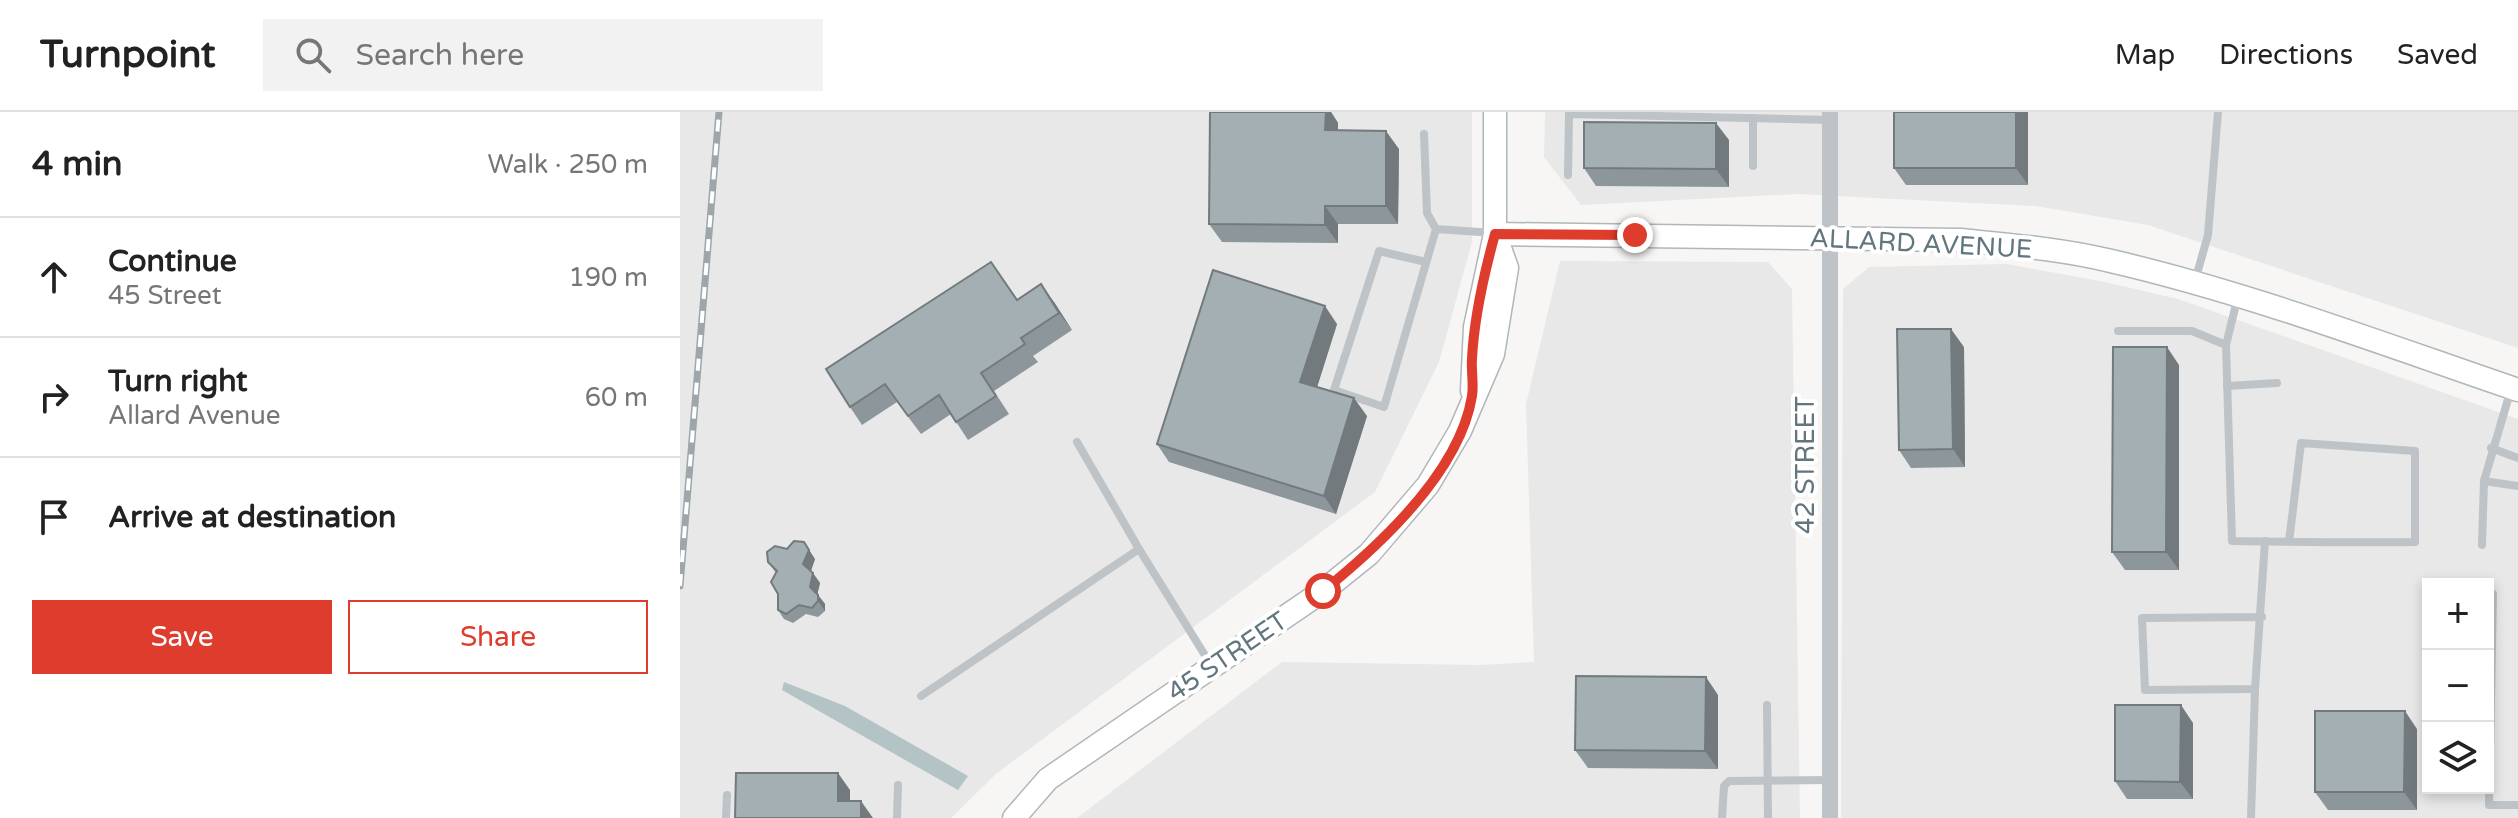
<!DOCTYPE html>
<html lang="en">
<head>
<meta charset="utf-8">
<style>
  :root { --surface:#fff; --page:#f2f2f2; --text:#222; --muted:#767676; --line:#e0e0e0; --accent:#de3c2c }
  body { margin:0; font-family:"Varela Round",sans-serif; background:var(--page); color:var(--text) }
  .controls { position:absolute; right:24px; bottom:24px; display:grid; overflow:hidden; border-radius:0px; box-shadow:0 4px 12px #0003 }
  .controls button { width:72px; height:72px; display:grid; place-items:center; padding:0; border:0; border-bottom:2px solid var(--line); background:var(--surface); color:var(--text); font:40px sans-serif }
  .stop { position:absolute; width:24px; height:24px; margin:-18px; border:6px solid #de3c2c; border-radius:50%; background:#fff }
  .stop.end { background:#de3c2c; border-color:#fff; box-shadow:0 2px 8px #0008 }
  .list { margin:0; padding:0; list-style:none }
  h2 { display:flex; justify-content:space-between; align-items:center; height:104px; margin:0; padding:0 32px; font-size:34px }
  h2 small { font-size:26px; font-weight:400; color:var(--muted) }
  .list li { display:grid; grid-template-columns:52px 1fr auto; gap:24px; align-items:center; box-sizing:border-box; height:120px; padding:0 32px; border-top:2px solid var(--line) }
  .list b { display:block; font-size:30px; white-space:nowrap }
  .list p { margin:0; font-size:26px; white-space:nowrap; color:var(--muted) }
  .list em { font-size:26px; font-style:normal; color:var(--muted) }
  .actions { display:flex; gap:16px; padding:24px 32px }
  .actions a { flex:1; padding:18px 0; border:2px solid var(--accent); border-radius:0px; text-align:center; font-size:28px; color:var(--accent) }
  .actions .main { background:var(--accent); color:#fff }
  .icon { flex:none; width:44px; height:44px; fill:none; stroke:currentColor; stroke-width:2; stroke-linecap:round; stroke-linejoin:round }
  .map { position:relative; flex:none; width:1838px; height:706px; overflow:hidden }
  header { display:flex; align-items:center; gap:48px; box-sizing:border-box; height:112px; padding:0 40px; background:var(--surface); border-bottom:2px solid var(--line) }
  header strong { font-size:38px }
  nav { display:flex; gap:44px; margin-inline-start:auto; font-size:28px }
  .search { width:560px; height:72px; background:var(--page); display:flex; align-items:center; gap:20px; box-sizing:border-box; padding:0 28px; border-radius:0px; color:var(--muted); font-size:30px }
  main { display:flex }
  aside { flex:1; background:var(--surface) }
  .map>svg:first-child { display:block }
</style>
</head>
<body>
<header>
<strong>Turnpoint</strong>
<div class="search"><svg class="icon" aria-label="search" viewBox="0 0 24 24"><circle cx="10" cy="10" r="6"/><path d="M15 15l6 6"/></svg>Search here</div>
<nav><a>Map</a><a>Directions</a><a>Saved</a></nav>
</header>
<main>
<aside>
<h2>4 min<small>Walk · 250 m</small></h2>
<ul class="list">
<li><svg class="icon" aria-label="ahead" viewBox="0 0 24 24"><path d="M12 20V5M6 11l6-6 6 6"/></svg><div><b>Continue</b><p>45 Street</p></div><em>190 m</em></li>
<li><svg class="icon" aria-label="right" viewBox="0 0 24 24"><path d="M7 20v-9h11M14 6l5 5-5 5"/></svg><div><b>Turn right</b><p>Allard Avenue</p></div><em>60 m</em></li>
<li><svg class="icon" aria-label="arrive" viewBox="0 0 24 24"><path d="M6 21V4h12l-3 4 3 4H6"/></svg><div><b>Arrive at destination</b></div></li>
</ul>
<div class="actions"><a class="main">Save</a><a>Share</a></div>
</aside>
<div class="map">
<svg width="1838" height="706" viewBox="0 0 1838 706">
  <rect width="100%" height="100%" fill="#f7f6f4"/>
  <g fill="#e7e8e7" fill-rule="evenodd">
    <path d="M0 0H792V130L759 250 695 380 317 661 271 706H0Z"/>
    <path d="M865 0H1838V236L1468 113 1356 94 1117 82 901 93 864 45Z"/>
    <path d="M880 149 1088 150 1112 177 1120 706H397L602 550 799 553 854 550 846 292Z"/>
    <path d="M1327 152 1425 170 1498 187 1838 307V706H1161L1163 177 1189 155ZM1748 472H1808V676H1748Z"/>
  </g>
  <path fill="#b4c3c5" d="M104 570 165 594 288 664 278 678 102 578Z"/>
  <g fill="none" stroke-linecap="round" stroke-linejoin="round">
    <g stroke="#b0b7ba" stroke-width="25">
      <g id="secondary">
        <path d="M815 122 1280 128C1330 133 1382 137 1431 149 1569 181 1703 232 1838 278"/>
        <path d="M792 279 795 215 815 122V0"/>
        <path d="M334 706 368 667 643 479 689 442 748 373 780 319 813 242 827 156 815 122"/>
      </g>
    </g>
    <g stroke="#bdc3c6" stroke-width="8">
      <path d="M744 22 747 101 756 117"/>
      <path d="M1073 54V6"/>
      <path d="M888 63 889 2 1150 8"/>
      <path d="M746 150 699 139 654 278 704 295 756 117 814 121"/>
      <path d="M1515 169 1528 123 1538 0"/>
      <path d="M1438 219H1512L1546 233 1558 184"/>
      <path d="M1546 233 1552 429C1613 430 1674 431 1735 430V339L1621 331 1609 430"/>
      <path d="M1547 274 1597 271"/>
      <path d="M397 330 459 437"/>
      <path d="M1811 336 1838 346"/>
      <path d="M1804 369 1838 374"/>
      <path d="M1802 433 1804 369 1831 277"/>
      <path d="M1813 482 1809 693H1838"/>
      <path d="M1582 505 1462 506 1465 578 1575 577 1585 429"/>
      <path d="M241 584 459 437 531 553"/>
      <path d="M1087 593 1088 706"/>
      <path d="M46 706 47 683"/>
      <path d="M217 706 218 673"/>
      <path d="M1042 706 1044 674 1049 669 1150 668"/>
      <path d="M1571 706 1575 577"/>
    </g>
    <path stroke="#bdc3c6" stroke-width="16" d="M1150 706V0"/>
    <use href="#secondary" stroke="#fff" stroke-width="22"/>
    <g stroke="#9da6aa" stroke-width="7">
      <path id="rail" d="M0 474 39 0"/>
    </g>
    <use href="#rail" stroke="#fff" stroke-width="4" stroke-dasharray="12" stroke-linecap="butt"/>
  </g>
  <g fill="#8d969a">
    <path d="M530 0H651L658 11V19L719 37 718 112H658V131L542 130 529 112Z"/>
    <path d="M1348 0V73H1226L1214 56Z"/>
    <path d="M1049 28V75L916 74 904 56Z"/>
    <path d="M337 188 374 190 392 218 353 244 358 250 314 279 329 302 288 328 271 302 241 322 217 290 182 313 170 295Z"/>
    <path d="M657 212 637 275 687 304 656 402 489 350 477 332Z"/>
    <path d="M1284 235 1285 355 1231 356 1219 338Z"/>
    <path d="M1499 253V458H1445L1432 440Z"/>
    <path d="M135 447 131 459 140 471 137 482 145 492V499L138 505 126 502 113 511 104 507 98 498V482L96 461 88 450Z"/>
    <path d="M1038 583V657L908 656 895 638Z"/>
    <path d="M1513 611V687H1447L1435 669Z"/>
    <path d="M1737 617V698H1648L1635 680Z"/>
  </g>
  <g fill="#737a7d">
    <path d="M646 0H651L658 11V36L645 18Z"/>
    <path d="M1336 0H1348V73L1336 56Z"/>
    <path d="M1036 11 1049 28V75L1036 57Z"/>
    <path d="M706 19 719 37 718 112 706 94Z"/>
    <path d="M645 94 658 112V131L645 113Z"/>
    <path d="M361 172 374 190 392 218 379 201Z"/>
    <path d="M645 194 657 212 633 288 620 270Z"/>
    <path d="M1271 217 1284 235 1285 355 1273 337Z"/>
    <path d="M1487 235 1499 253V458L1486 440Z"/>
    <path d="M674 286 687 304 656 402 644 384Z"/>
    <path d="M124 430 135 447 130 461 123 452Z"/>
    <path d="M133 461 140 471 137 484 130 475Z"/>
    <path d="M138 483 145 492V499L138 489Z"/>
    <path d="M1026 565 1038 583V657L1025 639Z"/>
    <path d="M1501 593 1513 611V687L1500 670Z"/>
    <path d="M1725 599 1737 617V698L1724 680Z"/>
    <path d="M158 661 170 678V706L158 689Z"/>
    <path d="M181 689 193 706H181Z"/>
  </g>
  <g fill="#a4afb3" stroke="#737a7d" stroke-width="2">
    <path d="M530 0H646L645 18 706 19V94H645V113L529 112Z"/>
    <rect x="1214" y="0" width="122" height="56"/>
    <path d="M904 10 1036 11V57L904 56Z"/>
    <path d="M311 150 337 188 361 172 379 201 341 226 345 232 301 261 316 284 276 310 259 283 228 304 205 272 170 295 146 257Z"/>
    <path d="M533 158 645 194 620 270 674 286 644 384 477 332Z"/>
    <path d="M1217 217H1271L1273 337 1219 338Z"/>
    <path d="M1433 235H1487L1486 440H1432Z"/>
    <path d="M114 429 124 430 129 438 123 452 133 461 130 475 138 483V489L132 496 119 493 106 502 98 498V482L91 470 97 459 88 450 87 440 95 434 107 437Z"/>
    <path d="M896 564 1026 565 1025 639 895 638Z"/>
    <path d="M1435 593H1501L1500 670 1435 669Z"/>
    <path d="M1635 599H1725L1724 680H1635Z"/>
    <path d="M56 661H158V689H181V706H55Z"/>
  </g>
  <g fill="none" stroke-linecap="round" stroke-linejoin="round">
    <path stroke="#de3c2c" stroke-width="10" d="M643 479C699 434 780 359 792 284 794 272 791 259 792 247 794 205 804 162 815 122L955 123"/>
  </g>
  <g text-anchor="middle" stroke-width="8" stroke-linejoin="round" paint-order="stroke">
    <g font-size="26" fill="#62767e" stroke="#fff">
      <text transform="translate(1241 131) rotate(3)" y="9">ALLARD AVENUE</text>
      <text transform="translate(1125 353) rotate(-90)" y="9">42 STREET</text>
      <text transform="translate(547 544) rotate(-34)" y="9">45 STREET</text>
    </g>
  </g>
</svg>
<div class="controls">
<button>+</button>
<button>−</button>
<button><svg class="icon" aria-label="layers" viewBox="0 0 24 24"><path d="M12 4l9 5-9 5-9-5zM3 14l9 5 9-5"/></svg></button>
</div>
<div class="stop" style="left:643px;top:479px"></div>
<div class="stop end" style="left:955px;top:123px"></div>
</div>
</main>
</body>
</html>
